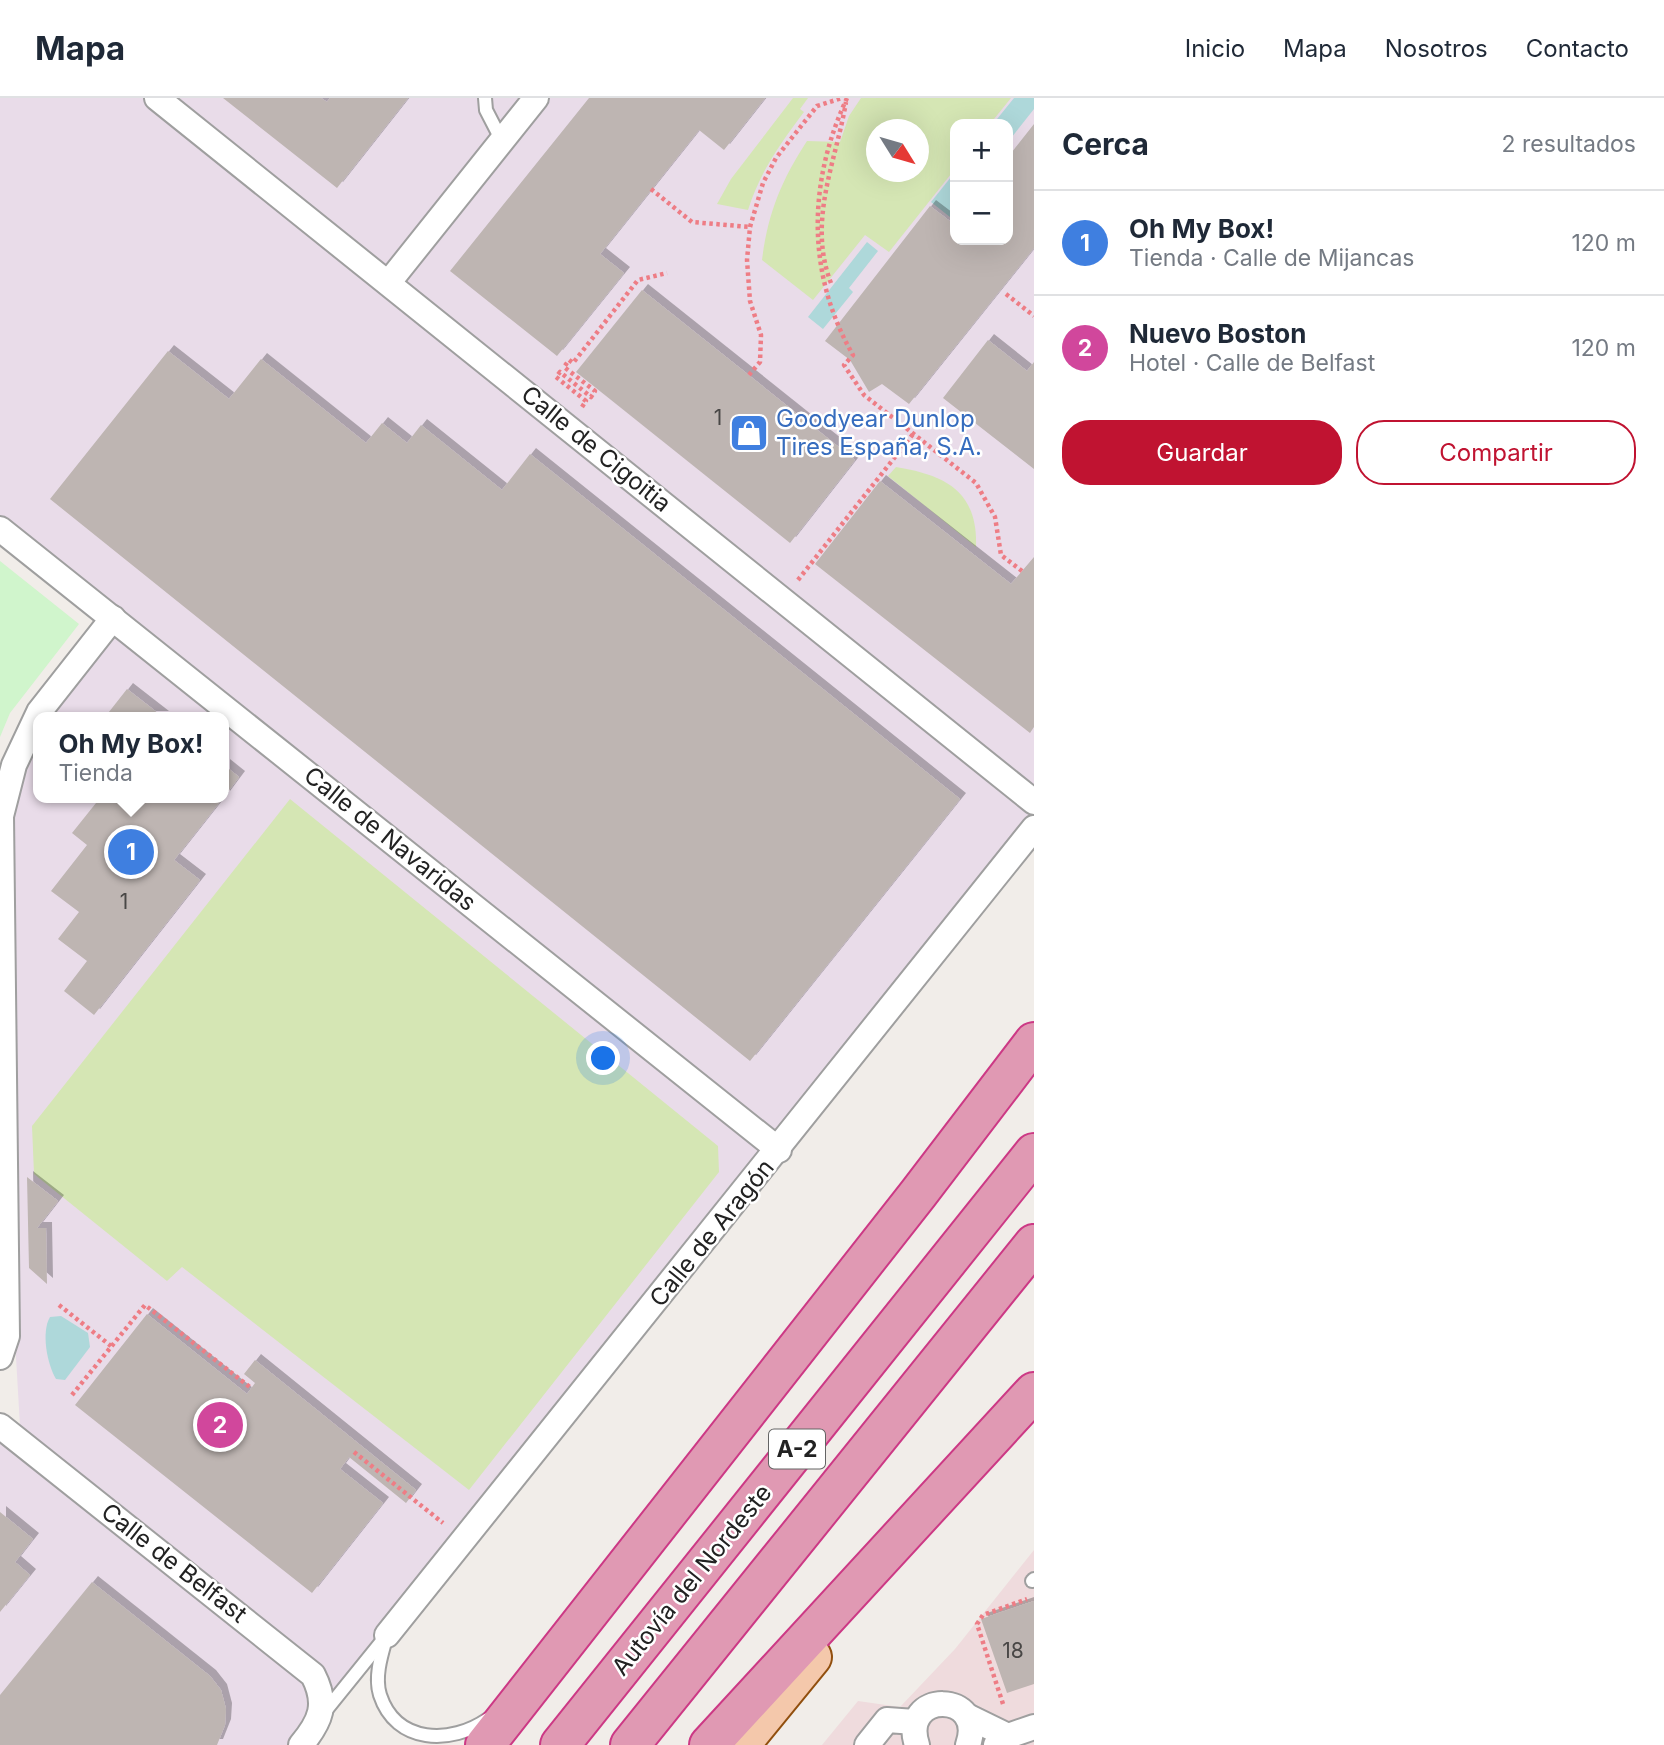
<!DOCTYPE html>
<html lang="es">
<head>
<meta charset="utf-8">
<style>
  :root { --surface:#fff; --page:#f2f2f3; --text:#1f2937; --muted:#747a83; --line:#e0e1e3; --accent:#c01331 }
  body { margin:0; font-family:Inter,sans-serif; background:var(--page); color:var(--text) }
  .controls { position:absolute; right:21px; top:21px; display:grid; overflow:hidden; border-radius:14px; box-shadow:0 7px 28px #0002 }
  .controls button { width:63px; height:63px; display:grid; place-items:center; padding:0; border:0; border-bottom:2px solid var(--line); background:var(--surface); color:var(--text); font:35px sans-serif }
  .compass { position:absolute; left:866px; top:21px; width:63px; height:63px; border-radius:50%; background:var(--surface); box-shadow:0 7px 28px #0002; rotate:127deg }
  .you { position:absolute; left:604px; top:961px; width:24px; height:24px; margin:-18px; border:5px solid #fff; border-radius:50%; background:#1a73e8; box-shadow:0 0 0 10px #1a73e833 }
  .badge { display:grid; place-items:center; width:46px; height:46px; border-radius:50%; background:var(--accent); color:#fff; font-size:23px; font-weight:700 }
  .pin { position:absolute; translate:-50% -50%; border:4px solid #fff; box-shadow:0 2px 7px #0006 }
  .popup { position:absolute; left:33px; top:614px; width:196px; height:91px; box-sizing:border-box; display:grid; place-content:center; border-radius:14px; background:var(--surface); filter:drop-shadow(0 2px 5px #0005); font-size:23px; white-space:nowrap; color:var(--muted) }
  .popup b { font-size:26px; color:var(--text) }
  .popup::after { content:''; position:absolute; left:50%; top:100%; margin-left:-14px; border:14px solid transparent; border-top-color:var(--surface) }
  .list { margin:0; padding:0; list-style:none }
  h2 { display:flex; justify-content:space-between; align-items:center; height:91px; margin:0; padding:0 28px; font-size:30px }
  h2 small { font-size:23px; font-weight:400; color:var(--muted) }
  .list li { display:grid; grid-template-columns:46px 1fr auto; gap:21px; align-items:center; box-sizing:border-box; height:105px; padding:0 28px; border-top:2px solid var(--line) }
  .list b { display:block; font-size:26px; white-space:nowrap }
  .list p { margin:0; font-size:23px; white-space:nowrap; color:var(--muted) }
  .list em { font-size:23px; font-style:normal; color:var(--muted) }
  .actions { display:flex; gap:14px; padding:21px 28px }
  .actions a { flex:1; padding:16px 0; border:2px solid var(--accent); border-radius:28px; text-align:center; font-size:24px; color:var(--accent) }
  .actions .main { background:var(--accent); color:#fff }
  .map { position:relative; flex:none; width:1034px; height:1647px; overflow:hidden }
  header { display:flex; align-items:center; gap:42px; box-sizing:border-box; height:98px; padding:0 35px; background:var(--surface); border-bottom:2px solid var(--line) }
  header strong { font-size:33px }
  nav { display:flex; gap:38px; margin-inline-start:auto; font-size:24px }
  main { display:flex }
  aside { flex:1; background:var(--surface) }
  .map>svg:first-child { display:block }
</style>
</head>
<body>
<header>
<strong>Mapa</strong>
<nav><a>Inicio</a><a>Mapa</a><a>Nosotros</a><a>Contacto</a></nav>
</header>
<main>
<div class="map">
<svg width="1034" height="1647" viewBox="0 0 1034 1647">
  <defs>
    <filter id="shadow"><feDropShadow dx="6" dy="-6" stdDeviation="0" flood-color="#0004"/></filter>
  </defs>
  <rect width="100%" height="100%" fill="#f1ede9"/>
  <path fill="#efdbdd" d="M1034 1452V1647H822L858 1603 900 1609 955 1551Z"/>
  <path fill="#e9dce9" fill-rule="evenodd" d="M0 0H1034V730L301 1647H0V1328L21 1345 4 1053 1 718 14 667 39 614 113 520 0 431ZM955 26H1008V142H955ZM876 32H918V74H876ZM38 619H224V700H38Z"/>
  <g fill="#d5e6b4" fill-rule="evenodd">
    <path d="M793 0H808L800 11 804 14C780 46 760 74 748 112L717 106 731 81Z"/>
    <path d="M861 0H1011L990 26H955V71L889 154 865 137 813 202 762 162C768 115 781 83 807 43L840 44 849 18ZM876 32H918V74H876Z"/>
    <path d="M896 369C945 377 978 393 976 449L888 378Z"/>
    <path d="M290 701 718 1048 719 1074 469 1392 182 1169 167 1183 34 1076 32 1028Z"/>
  </g>
  <path fill="#d0f5cc" d="M0 463 79 526 10 615 0 639Z"/>
  <g fill="#aed8da">
    <path d="M1014 0H1034V11L1008 44V26H993Z"/>
    <path d="M955 74V123L931 104Z"/>
    <path d="M867 144 878 153 849 190 853 194 823 231 808 219Z"/>
    <path d="M61 1218 88 1235 90 1249 65 1282 56 1281C47 1266 41 1234 50 1219Z"/>
  </g>
  <g fill="#beb5b2" filter="url(#shadow)">
    <path d="M223 0H321L327 4 330 0H408L337 90Z"/>
    <path d="M589 0H765L724 52 699 32 600 156 624 175 557 258 450 173Z"/>
    <path d="M1034 26V150L909 306 882 286 869 294 850 262 825 243 930 108 955 127V142H1008V59Z"/>
    <path d="M642 192 855 362 790 445 576 274Z"/>
    <path d="M988 242 1027 273 1034 264V371L943 300Z"/>
    <path d="M168 253 229 301 261 261 366 345 382 325 407 345 421 327 502 392 530 356 960 701 750 963 50 401Z"/>
    <path d="M880 383 1011 486 1034 459V629L1030 635 815 466Z"/>
    <path d="M127 591 163 619H105Z"/>
    <path d="M224 667 239 679 224 699Z"/>
    <path d="M100 700H223L174 762 200 782 94 917 64 893 87 863 58 841 79 814 51 793 87 747 72 735Z"/>
    <path d="M27 1079 58 1103 37 1130H46L47 1186 29 1170Z"/>
    <path d="M147 1216 247 1296 255 1285 244 1276 255 1262 416 1392 406 1405 349 1359 340 1371 383 1405 312 1495 75 1307Z"/>
    <path d="M0 1414 33 1441 15 1464 30 1477 0 1514Z"/>
    <path d="M92 1484 210 1578 221 1592 226 1611 225 1627 217 1647H0V1597Z"/>
    <path d="M1034 1503V1586L1007 1595 981 1521Z"/>
  </g>
  <g fill="none" stroke-linecap="round" stroke-linejoin="round">
    <g stroke="#9f9f9f" stroke-width="16">
      <g id="service">
        <path d="M485 0 486 12 502 43"/>
        <path d="M1032 1483 1034 1481"/>
        <path d="M387 1537C382 1555 374 1578 380 1597 396 1646 451 1647 488 1621"/>
        <path d="M323 1616 382 1543"/>
      </g>
    </g>
    <g stroke="#9f9f9f" stroke-width="28">
      <g id="minor">
        <path d="M157 0 1034 704"/>
        <path d="M389 184 536 0"/>
        <path d="M0 431 779 1052"/>
        <path d="M0 1259 7 1238 1 718 14 667 39 614 113 520"/>
        <path d="M0 1328 313 1577C328 1606 321 1623 301 1647"/>
        <path d="M387 1537 1034 730"/>
        <path d="M967 1618 1008 1638"/>
        <path d="M867 1647 887 1622 915 1624"/>
        <path d="M917 1647C899 1592 987 1593 968 1647"/>
        <path d="M996 1647 1008 1638 1034 1629"/>
      </g>
    </g>
    <g stroke="#914f0e" stroke-width="42">
      <path id="primary" d="M740 1647 812 1559"/>
    </g>
    <g stroke="#cc3985" stroke-width="42">
      <g id="motorway">
        <path d="M485 1647 918 1096 1034 944"/>
        <path d="M560 1647 1034 1055"/>
        <path d="M630 1647 1034 1146"/>
        <path d="M709 1647 1034 1294"/>
      </g>
    </g>
    <g stroke="#ee7d85" stroke-width="4.5" stroke-dasharray="3.5 3.5" stroke-linecap="butt">
      <path d="M847 0C808 84 806 175 853 257L844 267 864 297 976 385 995 419 1001 457 1022 473"/>
      <path d="M651 91 692 124 750 129"/>
      <path d="M831 185C807 123 836 64 846 4"/>
      <path d="M1006 196 1034 218"/>
      <path d="M749 277 760 264 761 237 750 203 747 162 750 129 763 85 776 60 817 8 842 0"/>
      <path d="M582 309 586 303 556 279 560 274 591 299 595 293 564 269 569 262 573 265 638 182 667 175"/>
      <path d="M798 482 913 336"/>
      <path d="M59 1207 111 1248"/>
      <path d="M72 1297 145 1207 251 1290"/>
      <path d="M354 1354 443 1425"/>
      <path d="M1003 1606 977 1526 983 1517 1027 1501"/>
    </g>
    <use href="#service" stroke="#fff" stroke-width="12"/>
    <use href="#minor" stroke="#fff" stroke-width="24"/>
    <use href="#primary" stroke="#f4c8ab" stroke-width="38"/>
    <use href="#motorway" stroke="#e099b3" stroke-width="38"/>
  </g>
  <defs>
    <g id="shop-square" transform="scale(2.0125)"><rect x="-9" y="-9" width="18" height="18" rx="4" fill="#3f7fe0" stroke="#fff"/><path d="M-5-2.5h2.3a2.7 3.5 0 0 1 5.4 0H5L5.5 6h-11ZM-1.5-2.5h3a1.5 2.3 0 0 0-3 0Z" fill="#fff"/></g>
  </defs>
  <g fill-rule="evenodd">
    <use href="#shop-square" x="749" y="335"/>
  </g>
  <g text-anchor="middle" stroke-width="5" stroke-linejoin="round" paint-order="stroke">
    <g font-size="21" fill="#494746">
      <text x="718" y="327">1</text>
      <text x="124" y="811">1</text>
      <text x="1013" y="1560">18</text>
    </g>
    <rect fill="#fff" stroke="#646464" stroke-width="2" x="769" y="1331.5" width="56" height="39" rx="5"/>
    <g font-size="23" font-weight="bold" fill="#222">
      <text x="797" y="1359">A-2</text>
    </g>
    <g font-size="24" fill="#366cbe" stroke="#fff" text-anchor="start">
      <text x="776" y="329">Goodyear Dunlop<tspan x="776" dy="28">Tires España, S.A.</tspan></text>
    </g>
    <g font-size="24" fill="#222" stroke="#fff">
      <text transform="translate(596 351) rotate(39)" y="8">Calle de Cigoitia</text>
      <text transform="translate(390 741) rotate(39)" y="8">Calle de Navaridas</text>
      <text transform="translate(712 1135) rotate(-51)" y="8">Calle de Aragón</text>
      <text transform="translate(174 1465) rotate(38)" y="8">Calle de Belfast</text>
      <text transform="translate(692 1482) rotate(-51)" y="8">Autovía del Nordeste</text>
    </g>
  </g>
</svg>
<div class="controls">
<button>+</button>
<button>−</button>
</div>
<svg class="compass" viewBox="-18 -18 36 36"><path d="M0-13l5 13h-10z" fill="#e53935"/><path d="M0 13l5-13h-10z" fill="#747a83"/></svg>
<div class="you"></div>
<div class="pin badge" style="left:131px;top:754px;background:#3f7fe0">1</div>
<div class="popup"><b>Oh My Box!</b>Tienda</div>
<div class="pin badge" style="left:220px;top:1327px;background:#d1479c">2</div>
</div>
<aside>
<h2>Cerca<small>2 resultados</small></h2>
<ul class="list">
<li><span class="badge" style="background:#3f7fe0">1</span><div><b>Oh My Box!</b><p>Tienda · Calle de Mijancas</p></div><em>120 m</em></li>
<li><span class="badge" style="background:#d1479c">2</span><div><b>Nuevo Boston</b><p>Hotel · Calle de Belfast</p></div><em>120 m</em></li>
</ul>
<div class="actions"><a class="main">Guardar</a><a>Compartir</a></div>
</aside>
</main>
</body>
</html>
